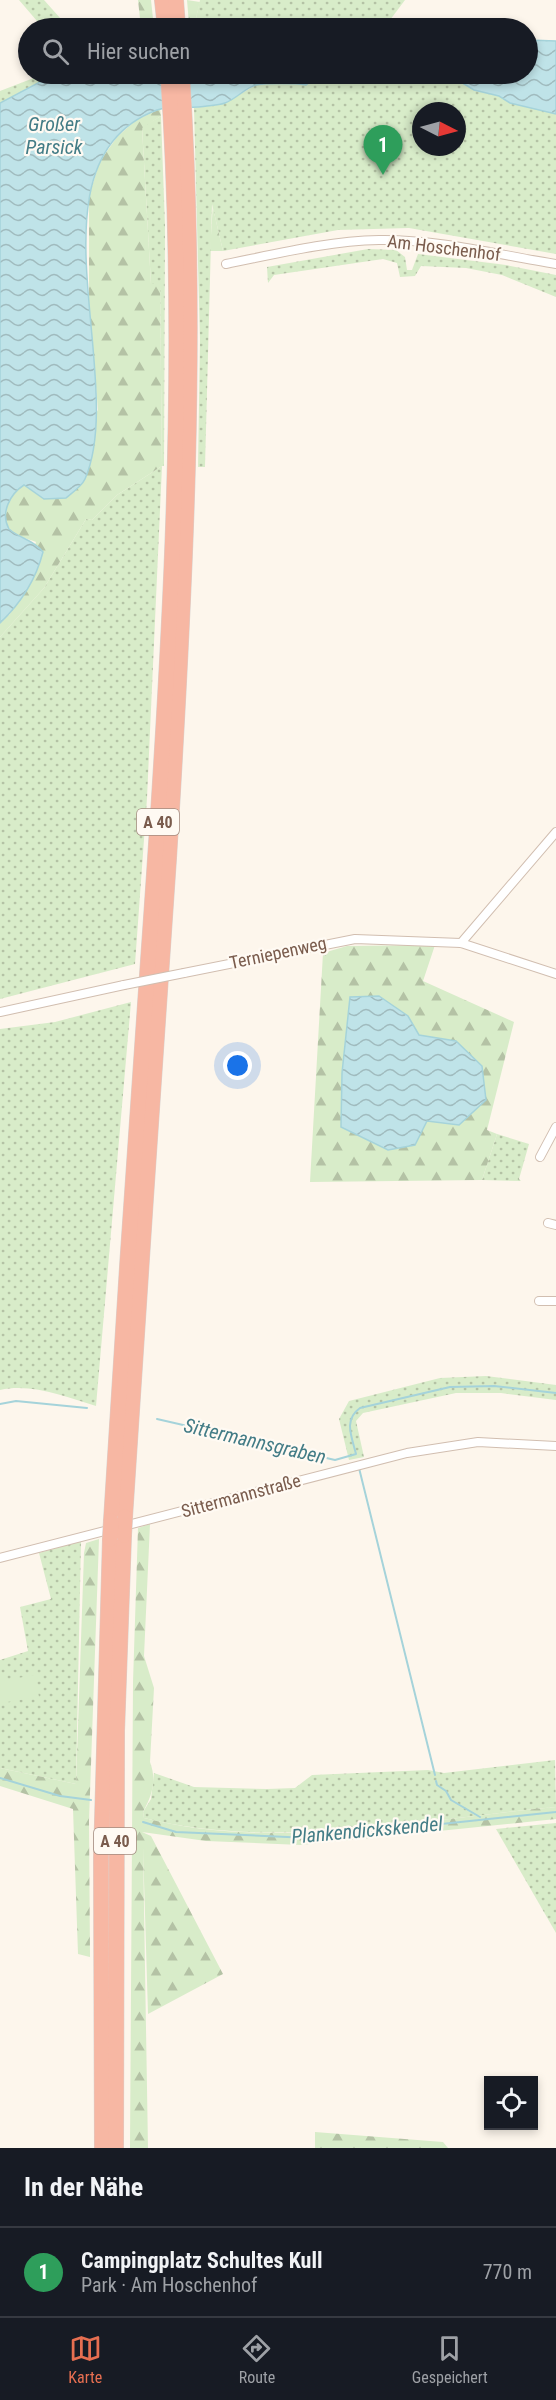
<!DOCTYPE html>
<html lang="de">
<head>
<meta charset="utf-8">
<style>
  :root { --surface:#171b24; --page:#20242c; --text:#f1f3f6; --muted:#9ea1a6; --line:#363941; --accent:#e76f51 }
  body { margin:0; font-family:"Roboto Condensed",sans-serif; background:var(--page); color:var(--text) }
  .controls { position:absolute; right:18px; bottom:18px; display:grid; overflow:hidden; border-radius:0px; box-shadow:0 3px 9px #0003 }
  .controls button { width:54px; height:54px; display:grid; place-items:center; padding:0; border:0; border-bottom:2px solid var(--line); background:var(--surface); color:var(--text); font:30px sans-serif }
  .compass { position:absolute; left:412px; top:102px; width:54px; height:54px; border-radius:50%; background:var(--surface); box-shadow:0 3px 9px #0003; rotate:96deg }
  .you { position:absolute; left:238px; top:1066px; width:21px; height:21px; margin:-15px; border:4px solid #fff; border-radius:50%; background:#1a73e8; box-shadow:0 0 0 9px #1a73e833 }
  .badge { display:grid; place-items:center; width:39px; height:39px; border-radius:50%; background:var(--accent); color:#fff; font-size:20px; font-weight:700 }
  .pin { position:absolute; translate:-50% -50px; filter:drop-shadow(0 2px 3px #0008) }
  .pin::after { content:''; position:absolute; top:32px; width:21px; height:18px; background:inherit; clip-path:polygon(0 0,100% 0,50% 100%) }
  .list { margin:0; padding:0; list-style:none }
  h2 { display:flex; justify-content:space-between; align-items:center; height:78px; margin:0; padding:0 24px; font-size:26px }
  h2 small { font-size:20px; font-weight:400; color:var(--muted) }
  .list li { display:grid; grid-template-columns:39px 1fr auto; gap:18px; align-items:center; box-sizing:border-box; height:90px; padding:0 24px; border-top:2px solid var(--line) }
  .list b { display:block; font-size:22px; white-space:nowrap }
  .list p { margin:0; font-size:20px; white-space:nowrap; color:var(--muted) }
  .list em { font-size:20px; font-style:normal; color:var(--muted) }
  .icon { flex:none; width:33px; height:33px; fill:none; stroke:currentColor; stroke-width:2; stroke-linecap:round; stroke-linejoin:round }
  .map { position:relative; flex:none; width:556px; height:2148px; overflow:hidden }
  .search { position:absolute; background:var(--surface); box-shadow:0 3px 9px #0003; left:18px; right:18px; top:18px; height:66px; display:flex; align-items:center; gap:15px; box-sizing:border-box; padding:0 21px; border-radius:33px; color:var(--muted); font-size:22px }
  .sheet { height:168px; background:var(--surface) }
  nav { display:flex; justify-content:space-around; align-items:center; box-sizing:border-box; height:84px; border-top:2px solid var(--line); background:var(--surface); font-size:16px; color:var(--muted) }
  nav a { display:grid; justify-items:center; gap:3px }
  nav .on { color:var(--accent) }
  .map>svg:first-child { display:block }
</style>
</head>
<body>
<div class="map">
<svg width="556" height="2148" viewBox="0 0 556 2148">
  <defs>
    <pattern id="grass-dots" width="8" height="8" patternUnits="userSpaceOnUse" patternTransform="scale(1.5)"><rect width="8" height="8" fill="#d8ecc9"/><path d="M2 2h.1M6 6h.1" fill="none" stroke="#b4c2a5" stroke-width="1.8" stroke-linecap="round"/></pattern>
    <pattern id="forest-firs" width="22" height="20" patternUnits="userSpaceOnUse" patternTransform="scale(1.5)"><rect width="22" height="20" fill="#d8ecc9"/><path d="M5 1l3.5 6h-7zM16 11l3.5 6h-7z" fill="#b4c2a5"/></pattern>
    <pattern id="water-waves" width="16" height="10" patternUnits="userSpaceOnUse" patternTransform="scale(1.5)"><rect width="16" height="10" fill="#bfe3e8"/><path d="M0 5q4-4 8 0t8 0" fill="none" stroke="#a0bbbe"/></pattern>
  </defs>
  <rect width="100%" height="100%" fill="#fdf6ec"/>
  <g fill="url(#grass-dots)" fill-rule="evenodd">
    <path d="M19 0H44L69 28H43Z"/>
    <path d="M200 0H405L384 28H362L360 22 324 24 318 28 294 25 278 28H189V24L196 18Z"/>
    <path d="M44 74H55L0 103V91Z"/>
    <path d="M321 74H394L402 77 425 79 434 74 451 76 474 90 499 96 510 103 556 114V254L409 228 338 230 223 251 212 204 205 467H198L200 340 194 108 225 103 256 85 291 82 306 84ZM421 111H457V147H421Z"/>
    <path d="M161 116 165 226 164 466H162L147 798 135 964 0 999V637L44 588 86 519 92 520 117 495 162 466 160 284H151L142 127Z"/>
    <path d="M368 249 396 250 405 257 407 270H412L418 254 506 265 556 275V297L502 275 466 268 421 266 415 276 400 277 397 263 383 259 274 275 268 283 267 267Z"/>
    <path d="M131 1002 96 1406C65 1397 33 1383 0 1390V1029L55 1022Z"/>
    <path d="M497 1134 529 1144 519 1179 521 1181 482 1180Z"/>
    <path d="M486 1376 556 1385V1400L501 1393H456L363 1413 356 1421 364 1457 349 1460 339 1419 349 1401 440 1378Z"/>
    <path d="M81 1541 76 1784 0 1768V1660L28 1651 20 1607 51 1599 39 1553Z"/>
    <path d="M555 1760 556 1807C421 1819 278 1851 144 1818L143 1812 151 1799 154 1773 194 1787 267 1789 295 1788 312 1775 428 1770 444 1773Z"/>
    <path d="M556 1823V1933L496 1829Z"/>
  </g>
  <g fill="url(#forest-firs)" fill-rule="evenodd">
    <path d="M138 0H151L154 28H141Z"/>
    <path d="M187 0 200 2 196 18 189 24Z"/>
    <path d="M160 109 161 116 142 128 151 284H160L162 466 117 495 92 520 86 519 44 588 0 637V623L10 614 36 542C28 539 17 536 10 530 0 515 9 494 24 485L44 499 98 410 89 302V196L100 161 117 137 136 120Z"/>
    <path d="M213 203V208L223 251H210Z"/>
    <path d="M435 945 423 981 514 1022 487 1130 497 1134 482 1180 310 1182 323 953 347 946ZM350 997 408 1016 419 1035 415 1145 388 1150 341 1127 342 1073Z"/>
    <path d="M150 1524 144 1656 154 1688 150 1762C157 1780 152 1796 143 1812L144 1818C278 1852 421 1819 556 1807V1819L301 1845 206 1841 142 1832 151 1836 223 1974 148 2014 143 1847 148 2148H130L133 1682 138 1528Z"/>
    <path d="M99 1539 89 1821 90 1957 78 1954 73 1809 0 1786V1768L76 1784 84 1553 86 1543Z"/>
    <path d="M315 2132 443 2142 448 2148H315Z"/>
  </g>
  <path fill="#d8ecc9" d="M35 1675 39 1697 1 1703 0 1681Z"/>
  <g fill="url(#water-waves)" stroke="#a5d3da" stroke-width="1.5">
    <path d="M360 22 362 28H278L294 25 318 28 324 24Z"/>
    <path d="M528 40 556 41V114L510 103 499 96 474 90 451 76 434 74 412 81 394 74H528Z"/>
    <path d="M55 74H321L306 85C295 83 267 83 256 85 245 88 236 99 225 103 220 105 213 105 207 106 192 109 172 105 157 110 22 160 129 378 85 479 82 486 72 493 66 498L44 499 24 485C10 494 0 513 9 529 20 539 33 539 43 552 36 579 20 604 0 623V103Z"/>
    <path d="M379 996 408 1016 419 1035 456 1041 482 1066 486 1100 459 1125 427 1121 415 1145 388 1150 341 1127 342 1073 350 997Z"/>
  </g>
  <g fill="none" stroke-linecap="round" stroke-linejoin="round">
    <g stroke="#a5d3da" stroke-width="2">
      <path d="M0 1404 16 1401 87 1408"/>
      <path d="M157 1419 335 1460 356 1454C352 1437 343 1420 360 1408L450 1387 494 1386 556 1393"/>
      <path d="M359 1468 435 1775"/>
      <path d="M0 1778 60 1796 91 1800"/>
      <path d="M436 1781 437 1785 446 1791 451 1800 480 1817"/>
      <path d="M143 1822 176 1832 309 1838 556 1812"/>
    </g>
    <g stroke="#d1beb0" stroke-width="10">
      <g id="street">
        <path d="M226 264C276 254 328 241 379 240 438 239 499 255 556 264"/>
        <path d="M461 943 556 832"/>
        <path d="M184 973 355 939 461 943 556 974"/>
        <path d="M0 1012 124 985"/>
        <path d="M540 1157 556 1127"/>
        <path d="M548 1223 556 1225"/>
        <path d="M539 1301H556"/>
        <path d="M0 1558 407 1453 478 1442 556 1446"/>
      </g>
    </g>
    <g stroke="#dad1cd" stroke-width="16">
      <g id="highway">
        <path d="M162 0 165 28"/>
        <path d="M176 0 178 28"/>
        <path d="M125 1517C139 1297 154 1078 169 858 185 596 199 335 182 74"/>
        <path d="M111 1521C122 1334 135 1148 148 961 169 666 188 369 168 74"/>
        <path d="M102 2148 101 1858 110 1539"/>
        <path d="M116 2148 117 1731 124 1535"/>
      </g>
    </g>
    <use href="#street" stroke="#fff" stroke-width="8"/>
    <use href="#highway" stroke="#f7b7a3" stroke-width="15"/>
    <g stroke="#d1beb0" stroke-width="10" stroke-linecap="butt">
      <path id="street-bridge" d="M124 985 184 973"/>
    </g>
    <g stroke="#dad1cd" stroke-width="16" stroke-linecap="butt">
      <g id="highway-bridge">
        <path d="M124 1535 125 1517"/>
        <path d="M110 1539 111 1521"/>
      </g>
    </g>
    <use href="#street-bridge" stroke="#fff" stroke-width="8"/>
    <use href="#highway-bridge" stroke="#f7b7a3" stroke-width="15"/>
  </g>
  <g text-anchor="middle" stroke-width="4.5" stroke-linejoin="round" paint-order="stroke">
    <g fill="#fffaf3" stroke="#a28b7f" stroke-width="1.5">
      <rect x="137" y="809" width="42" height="26" rx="4.5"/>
      <rect x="94" y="1828" width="42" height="26" rx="4.5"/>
    </g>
    <g font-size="16" font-weight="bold" fill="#7a5c4d">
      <text x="158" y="828">A 40</text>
      <text x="115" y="1847">A 40</text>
    </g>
    <g font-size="18" fill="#7a5c4d" stroke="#fffaf3">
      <text transform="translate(444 248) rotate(7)" y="6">Am Hoschenhof</text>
      <text transform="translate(278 953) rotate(-12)" y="6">Terniepenweg</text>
      <text transform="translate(241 1496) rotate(-15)" y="6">Sittermannstraße</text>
    </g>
    <g font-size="20" font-style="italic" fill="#437c86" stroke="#fffaf3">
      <text x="54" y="131">Großer<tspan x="54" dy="23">Parsick</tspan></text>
      <text transform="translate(255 1441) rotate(13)" y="7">Sittermannsgraben</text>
      <text transform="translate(367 1830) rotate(-5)" y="7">Plankendickskendel</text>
    </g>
  </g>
</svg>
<div class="controls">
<button><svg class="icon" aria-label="locate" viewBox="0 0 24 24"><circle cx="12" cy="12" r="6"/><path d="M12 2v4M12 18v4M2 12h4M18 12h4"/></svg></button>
</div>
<svg class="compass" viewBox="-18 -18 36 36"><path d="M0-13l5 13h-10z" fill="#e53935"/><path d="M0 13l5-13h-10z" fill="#9ea1a6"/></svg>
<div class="you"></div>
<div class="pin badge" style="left:383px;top:175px;background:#2e9e5b">1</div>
<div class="search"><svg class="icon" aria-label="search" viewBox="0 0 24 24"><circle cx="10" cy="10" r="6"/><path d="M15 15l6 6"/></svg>Hier suchen</div>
</div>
<section class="sheet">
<h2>In der Nähe<small></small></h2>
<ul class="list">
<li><span class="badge" style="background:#2e9e5b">1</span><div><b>Campingplatz Schultes Kull</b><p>Park · Am Hoschenhof</p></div><em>770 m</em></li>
</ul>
</section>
<nav>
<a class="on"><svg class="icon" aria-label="map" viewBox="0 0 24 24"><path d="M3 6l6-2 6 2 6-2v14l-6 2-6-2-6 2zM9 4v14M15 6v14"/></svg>Karte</a>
<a><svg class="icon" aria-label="directions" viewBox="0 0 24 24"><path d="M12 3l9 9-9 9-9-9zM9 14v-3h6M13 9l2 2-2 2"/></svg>Route</a>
<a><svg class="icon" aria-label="saved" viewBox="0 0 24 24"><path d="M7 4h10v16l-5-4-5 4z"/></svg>Gespeichert</a>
</nav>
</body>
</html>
